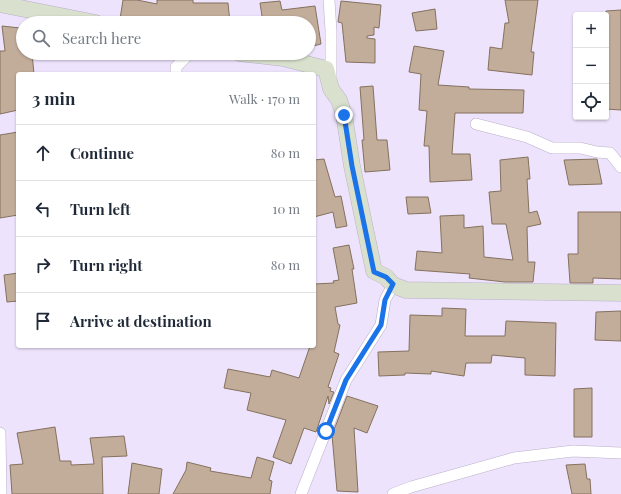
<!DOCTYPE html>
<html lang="en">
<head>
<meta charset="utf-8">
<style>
  :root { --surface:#fff; --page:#f6f6f7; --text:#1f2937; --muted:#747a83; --line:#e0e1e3 }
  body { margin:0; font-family:"Playfair Display",serif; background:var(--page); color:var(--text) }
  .controls { position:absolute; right:12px; top:12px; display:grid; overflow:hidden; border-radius:4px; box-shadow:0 1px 3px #0004 }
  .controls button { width:36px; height:36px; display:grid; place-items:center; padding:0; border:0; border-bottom:1px solid var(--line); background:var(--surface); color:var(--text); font:20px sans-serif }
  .stop { position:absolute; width:12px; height:12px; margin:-9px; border:3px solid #1a73e8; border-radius:50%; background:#fff }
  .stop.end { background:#1a73e8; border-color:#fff; box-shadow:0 1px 4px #0008 }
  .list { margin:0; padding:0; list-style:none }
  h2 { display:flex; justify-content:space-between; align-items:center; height:52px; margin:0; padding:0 16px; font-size:17px }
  h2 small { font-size:13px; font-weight:400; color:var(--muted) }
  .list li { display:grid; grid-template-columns:26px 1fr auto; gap:12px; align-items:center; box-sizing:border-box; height:56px; padding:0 16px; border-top:1px solid var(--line) }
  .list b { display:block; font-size:15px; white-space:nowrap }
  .list em { font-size:13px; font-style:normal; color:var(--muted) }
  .icon { flex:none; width:22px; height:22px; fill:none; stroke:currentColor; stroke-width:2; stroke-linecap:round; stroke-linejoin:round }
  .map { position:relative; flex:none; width:621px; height:494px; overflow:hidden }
  .search { position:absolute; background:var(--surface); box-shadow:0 1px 3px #0004; left:16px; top:16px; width:300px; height:44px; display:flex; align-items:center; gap:10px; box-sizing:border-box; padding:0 14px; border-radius:22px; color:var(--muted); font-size:15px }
  .panel { position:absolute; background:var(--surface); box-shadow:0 1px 3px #0004; left:16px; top:72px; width:300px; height:276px; border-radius:4px }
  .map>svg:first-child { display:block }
</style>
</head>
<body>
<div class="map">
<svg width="621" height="494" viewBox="0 0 621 494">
  <rect width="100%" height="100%" fill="#eee3fd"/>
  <g fill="#c2ad9a" stroke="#84715e">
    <path d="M123 0H137L157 4V0H193V3H228L230 23H142L120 19Z"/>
    <path d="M505 0H538L531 52H534L532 75 488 70 490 47 502 49 505 23H509Z"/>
    <path d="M280 1 282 10 315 6 321 44 309 47V23H263L260 3Z"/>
    <path d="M341 1 381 5 379 28 374 27V35L367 36V38L375 39V63L346 62 342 23 338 22Z"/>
    <path d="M435 9 437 29 416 31 412 13Z"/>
    <path d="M621 10V110L606 109V11Z"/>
    <path d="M2 26 20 28 23 53H32L34 74H18V110L0 114V51H5Z"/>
    <path d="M414 46 444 51 438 85 469 87V89L524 90 523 113H455L452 154H470L472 180 430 182 429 146H424L427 111 419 110 421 74 409 72Z"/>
    <path d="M373 86 377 140H387L390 170 365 172 362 140H364L360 87Z"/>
    <path d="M18 132V215L0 218V135Z"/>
    <path d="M528 157 530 179H527L529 213 537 211 541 224 527 227 528 262H535L533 282H505L469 278 470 274 415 270 417 251 442 253 440 216 464 215V228L483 226 484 257 513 260 506 224H492L489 192 501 191 500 160Z"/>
    <path d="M324 159 335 197 341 196 347 226 336 228 333 212 314 217V160Z"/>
    <path d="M597 159 602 184 569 185 564 160Z"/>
    <path d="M406 197H428L431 213 408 214Z"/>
    <path d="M578 212H621V279L593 278V283H570L568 254H578Z"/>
    <path d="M349 245 354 269H352L357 303 335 307 338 324 340 325 334 352 339 354 328 387 331 388 330 391 334 392 329 404 328 396 316 432 304 428 291 464 273 457 286 420 247 410 251 393 224 388 228 369 270 377 272 370 299 378 310 346H314V284L334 283 333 281 339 280 333 248Z"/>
    <path d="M18 273V301L7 302 4 275Z"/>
    <path d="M442 308 466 309 465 336H505L506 321 556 323 555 376 525 375V358L492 355 491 363H466L464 376 431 371V374L405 373V375L379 376 378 352 409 351 410 315 442 316Z"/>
    <path d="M621 311V341L595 340 596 312Z"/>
    <path d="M592 388V437H574V389Z"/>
    <path d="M347 396 378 406 367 433 354 428 358 492 337 491 332 435Z"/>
    <path d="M55 427 60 461H71V465L94 464 90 438 124 436 127 456 102 457 103 494H12L10 465 23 464 17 433Z"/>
    <path d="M257 457 274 462 269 480 272 481 270 494H173L186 470 187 462 211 468 210 471 251 478Z"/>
    <path d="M132 463 162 469 159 494H128Z"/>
    <path d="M585 464 587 479H590L591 494H572L566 465Z"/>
  </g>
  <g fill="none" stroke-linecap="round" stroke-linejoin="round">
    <g stroke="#bab0c8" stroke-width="12">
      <g id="street">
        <path d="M329 0 331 31V77"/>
        <path d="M176 74V67L190 53"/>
        <path d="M476 124 527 137 552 148H580L597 152 610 153 621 167"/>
        <path d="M0 433 1 494"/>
        <path d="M301 494 346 380 381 325 385 300 393 285"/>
        <path d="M393 494 411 487 514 458 573 451 621 453"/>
      </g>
    </g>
    <g stroke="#bab0c8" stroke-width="17">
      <g id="secondary">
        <path d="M0 4 96 23"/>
        <path d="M239 53 283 58 326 69 331 89 339 100 344 115 352 166 374 271 386 277 393 285 406 290 621 293"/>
      </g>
    </g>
    <use href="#street" stroke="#fff" stroke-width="11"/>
    <use href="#secondary" stroke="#d9e1ce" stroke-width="16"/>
  </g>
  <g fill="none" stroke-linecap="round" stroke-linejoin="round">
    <path stroke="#1a73e8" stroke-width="5" d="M326 431 346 380 381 325 385 300 393 284 386 277 374 272 352 166 344 115"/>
  </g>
</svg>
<div class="controls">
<button>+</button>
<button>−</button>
<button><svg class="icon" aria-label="locate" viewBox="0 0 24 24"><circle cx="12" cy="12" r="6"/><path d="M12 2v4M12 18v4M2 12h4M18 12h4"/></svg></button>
</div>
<div class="stop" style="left:326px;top:431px"></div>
<div class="stop end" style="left:344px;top:115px"></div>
<div class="search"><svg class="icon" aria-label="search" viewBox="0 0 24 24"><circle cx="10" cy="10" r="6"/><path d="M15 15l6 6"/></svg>Search here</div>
<section class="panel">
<h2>3 min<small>Walk · 170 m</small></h2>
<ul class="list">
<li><svg class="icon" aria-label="ahead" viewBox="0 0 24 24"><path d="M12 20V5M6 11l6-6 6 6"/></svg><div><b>Continue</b></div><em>80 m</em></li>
<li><svg class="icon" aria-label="left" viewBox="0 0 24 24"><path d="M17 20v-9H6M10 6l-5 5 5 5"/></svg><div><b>Turn left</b></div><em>10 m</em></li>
<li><svg class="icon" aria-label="right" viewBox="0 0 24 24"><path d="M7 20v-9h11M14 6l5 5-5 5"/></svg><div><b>Turn right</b></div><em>80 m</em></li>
<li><svg class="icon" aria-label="arrive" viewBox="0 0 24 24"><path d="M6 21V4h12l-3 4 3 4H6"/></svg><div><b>Arrive at destination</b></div></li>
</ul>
</section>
</div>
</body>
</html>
